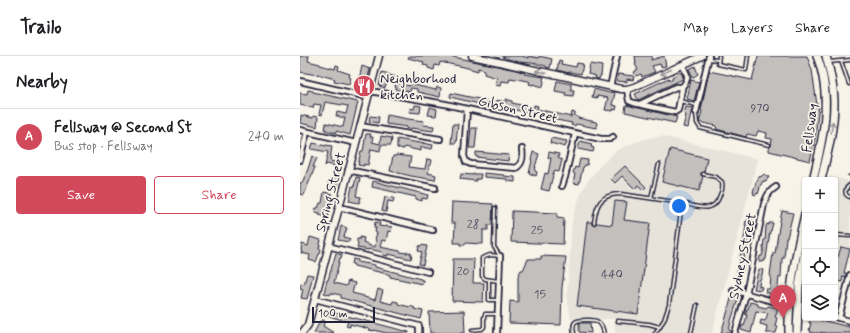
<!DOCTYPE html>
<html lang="en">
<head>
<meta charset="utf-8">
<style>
  :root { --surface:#fff; --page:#f6f6f6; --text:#202124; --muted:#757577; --line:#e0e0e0; --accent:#d1495b }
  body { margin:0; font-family:Mynerve,sans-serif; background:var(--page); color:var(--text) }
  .controls { position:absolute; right:12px; bottom:12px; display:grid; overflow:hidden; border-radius:4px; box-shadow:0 1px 3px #0004 }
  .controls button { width:36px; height:36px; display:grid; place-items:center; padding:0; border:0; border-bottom:1px solid var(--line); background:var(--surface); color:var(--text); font:20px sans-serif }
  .scale { position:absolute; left:12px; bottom:10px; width:63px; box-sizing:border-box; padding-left:4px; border:2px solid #22223b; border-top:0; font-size:11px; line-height:14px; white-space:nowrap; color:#22223b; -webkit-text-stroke:3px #f7f3e8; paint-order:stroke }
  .you { position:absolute; left:379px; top:150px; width:14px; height:14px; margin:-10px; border:3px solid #fff; border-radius:50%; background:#1a73e8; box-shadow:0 0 0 6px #1a73e833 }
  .badge { display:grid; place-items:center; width:26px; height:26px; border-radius:50%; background:var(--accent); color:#fff; font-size:13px; font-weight:700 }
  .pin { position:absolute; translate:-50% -33px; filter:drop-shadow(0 1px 2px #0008) }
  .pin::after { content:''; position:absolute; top:21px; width:14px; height:12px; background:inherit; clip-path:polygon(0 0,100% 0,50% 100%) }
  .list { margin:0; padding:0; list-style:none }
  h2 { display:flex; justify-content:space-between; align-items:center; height:52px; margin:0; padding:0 16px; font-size:17px }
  h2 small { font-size:13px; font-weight:400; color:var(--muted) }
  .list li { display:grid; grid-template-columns:26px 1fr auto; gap:12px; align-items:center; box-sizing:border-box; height:56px; padding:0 16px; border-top:1px solid var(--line) }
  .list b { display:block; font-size:15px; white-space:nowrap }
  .list p { margin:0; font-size:13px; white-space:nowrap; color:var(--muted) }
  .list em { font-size:13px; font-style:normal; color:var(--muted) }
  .actions { display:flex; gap:8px; padding:12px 16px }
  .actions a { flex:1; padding:9px 0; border:1px solid var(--accent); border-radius:4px; text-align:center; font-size:14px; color:var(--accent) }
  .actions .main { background:var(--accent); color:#fff }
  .icon { flex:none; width:22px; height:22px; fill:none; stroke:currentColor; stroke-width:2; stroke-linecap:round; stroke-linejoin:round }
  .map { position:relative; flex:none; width:550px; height:277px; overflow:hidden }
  header { display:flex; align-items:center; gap:24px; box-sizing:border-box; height:56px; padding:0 20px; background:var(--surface); border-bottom:1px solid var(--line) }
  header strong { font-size:19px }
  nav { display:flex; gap:22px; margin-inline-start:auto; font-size:14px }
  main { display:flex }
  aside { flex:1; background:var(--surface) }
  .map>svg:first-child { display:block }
</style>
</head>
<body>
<header>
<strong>Trailo</strong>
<nav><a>Map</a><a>Layers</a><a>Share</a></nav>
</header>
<main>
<aside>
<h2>Nearby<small></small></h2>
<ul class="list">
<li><span class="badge">A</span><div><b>Fellsway @ Second St</b><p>Bus stop · Fellsway</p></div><em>240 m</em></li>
</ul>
<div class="actions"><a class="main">Save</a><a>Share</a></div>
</aside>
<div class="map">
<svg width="550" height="277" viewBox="0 0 550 277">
  <rect width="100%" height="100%" fill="#f7f3e8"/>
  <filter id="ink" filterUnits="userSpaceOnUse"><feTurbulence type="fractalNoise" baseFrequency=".025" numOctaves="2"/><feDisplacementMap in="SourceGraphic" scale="8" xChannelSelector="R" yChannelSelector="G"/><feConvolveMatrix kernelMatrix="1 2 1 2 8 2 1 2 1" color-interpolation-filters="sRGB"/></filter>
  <g filter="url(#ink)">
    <g fill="#e7e3db">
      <path d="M362 80 458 103 412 277H315L314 263H271L267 242 272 166 274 157 281 138 287 126 299 111 316 95 330 88 345 83Z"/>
      <path d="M530 120 550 125V192L535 188V124H529Z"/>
    </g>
    <g fill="#c2bfbd" stroke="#22223b">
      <path d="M0 0H9L8 5 20 8V9L35 13 36 9 39 10 38 14 50 18 49 21 51 22 49 28 34 25 35 23 17 18V19L0 16Z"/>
      <path d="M109 0H149L216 14 225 17 224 18 244 21 243 24 244 25 243 31 233 28V29L229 28 230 26 228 25 210 22 209 26 201 25 200 30 195 29 197 22 184 18 185 14 178 12V15L164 11 140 6 139 10 135 9 134 14 128 12V10L123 9 124 6 108 2Z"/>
      <path d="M202 0H222L228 2V0L239 2V0L252 3 250 12 246 11V10L232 7 218 6 202 1Z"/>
      <path d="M335 0H352L351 4 364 0 366 10 361 11 360 8 352 10 355 16 342 21 341 18 336 20 334 16 338 14 335 8H336Z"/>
      <path d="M458 0H507L512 14 517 49H519L515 83 510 105 469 95V92L471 90 472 83 466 82 467 77 458 75 456 80 447 78 446 81 416 73 417 70 399 66 402 55 401 54 409 15 452 24Z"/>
      <path d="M259 4 262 5 261 8 276 11 277 7 283 8 281 18 269 16V17L257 14Z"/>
      <path d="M290 8 302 10 301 20H300L299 23 295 22 296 20 288 18Z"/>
      <path d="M62 10 70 13 65 34 57 32Z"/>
      <path d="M395 10 398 18 392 22V19L389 13Z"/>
      <path d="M82 16 89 18V19L97 21 95 26 88 24 86 30H85V32L79 30Z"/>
      <path d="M381 16 383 21V23L338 44 335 38 369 22V24H372V21Z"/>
      <path d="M318 18 334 20 333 24 327 23V26L317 25Z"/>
      <path d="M111 22 115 23 114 29 136 34 137 31 141 32 140 41 117 36V33L111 32 110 36 100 33V35L96 34V31H95L96 27 110 30Z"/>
      <path d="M391 24 399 26 394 45 387 43Z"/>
      <path d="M257 25 271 28V34H274L273 40 265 39 266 37 255 35Z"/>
      <path d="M294 33 310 37V36L315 37 312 49 317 50 316 54 313 53V55L305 54 308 42 297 40V42L292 41Z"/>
      <path d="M8 34 13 35V36L58 46 50 79 36 75V77L25 74 26 67 43 71 45 62 36 60 37 56 46 58 48 50 25 46 22 59 19 58 21 49 14 48 13 52 0 49V37L7 38Z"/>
      <path d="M151 37 193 46 192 51 150 41Z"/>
      <path d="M206 43 212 45V47L234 52V49L238 50 237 53 271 61 272 56 275 57V60L278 61V62L296 66 297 67 296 72 276 68 275 70 271 69 272 67 251 63 242 60V59L210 53 195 50 196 44 206 46Z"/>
      <path d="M115 49 121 50 120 57 109 56 110 52 114 53Z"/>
      <path d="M326 49 377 61 375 67 325 56Z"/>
      <path d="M130 51 137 53 136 60 128 59Z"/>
      <path d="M386 51 392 52 388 72 383 71 386 59 384 58Z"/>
      <path d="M1 59 13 62V60L18 61 17 71 0 67Z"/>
      <path d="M87 59 108 63 124 65 123 69 134 70 133 75 111 72V73L106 72 107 71 86 68Z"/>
      <path d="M70 60 79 61 78 67 69 65Z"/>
      <path d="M153 68H158L156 87H151Z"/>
      <path d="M171 72H177L175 92H169Z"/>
      <path d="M66 78H71L70 81H73L72 86 80 88 81 80 92 82 91 89H81L80 95 71 93 68 109 64 108V110L58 109 61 95H63Z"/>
      <path d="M251 82 267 85 265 91 250 87Z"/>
      <path d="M97 83 119 87V86L124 87H123L133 89 132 93 121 91V95L104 91V93L97 92Z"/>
      <path d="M280 85 292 88 291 91 294 92 293 96 278 93Z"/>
      <path d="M13 87 26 90V89L32 90 30 105 41 107 36 131 28 130V126L31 127 32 125 35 110 27 108 25 110 28 96 11 93Z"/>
      <path d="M370 93 407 102 404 116 401 117V119L403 120 399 135 362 126Z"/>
      <path d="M176 96 209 99 208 105 176 101Z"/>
      <path d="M233 96 239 98 235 111H236L235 115 237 116 236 120 229 117 232 105 231 104Z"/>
      <path d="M249 96 259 98 258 102 262 104 259 116 254 115 249 135 241 133 245 117 248 118 251 102H248Z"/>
      <path d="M96 99 111 101 109 111 116 112 125 113 127 103 132 104 131 109H130L128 117 136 119 135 124 111 120 90 115 93 100H96Z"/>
      <path d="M12 100 17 102 13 111H15L4 139 0 138V128L1 126 2 127 8 113Z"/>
      <path d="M280 103 288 104 287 109H285L284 111H283L279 128 273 127 275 118 273 117 275 111 278 112Z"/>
      <path d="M325 110 346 131 343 134 338 129 335 133 322 120 315 127 311 123Z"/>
      <path d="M184 117 204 119V120L215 121V126L207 125V123L184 121Z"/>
      <path d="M161 118 173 119V118H181L180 123H176V125L160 123Z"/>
      <path d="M464 118 469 121 466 125 465 124 464 126 463 125 459 132H460L458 138 457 137 456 139 453 138 454 136H453L456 126 459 121 462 120Z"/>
      <path d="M56 121 60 122 56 140 61 141 59 147 49 145 52 130 54 131Z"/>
      <path d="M73 125 128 139 127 143 122 142V145L116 143V141L72 131Z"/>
      <path d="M24 136 32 138 30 146 32 147 28 161 19 159 20 157 15 156 16 152H18L20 147H22Z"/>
      <path d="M85 141 94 142 93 146 88 145 86 156 82 155Z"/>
      <path d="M315 145 327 146 324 164 350 167 338 258 277 250 287 166H292V169H294L297 167 312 169Z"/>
      <path d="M152 146 193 148 192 169H188V174H183V188L165 187V189H160V187H154L155 167H151Z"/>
      <path d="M212 155 257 157V161L264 162 263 188 211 186Z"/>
      <path d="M482 155 493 157 487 182H486L484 202H482L481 221H479L477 239 469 238V237L465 236 466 233H469L470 232 471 220 470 219 473 197H475L479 171Z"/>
      <path d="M448 160 453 161 450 180 448 179 446 193H445L444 199 445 200 442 217 437 216 442 191H443L444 182 446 169H445L446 165 448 166Z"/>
      <path d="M75 166 80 167 79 170 86 171V170L92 171 91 176 88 175 86 185 82 184 80 191 100 195V196L107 197V196L111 197 110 198H112L111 203 88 198V200L83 199V198L82 197V196L69 193V194L57 192 58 187 57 186V183H60V181L64 182 63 186 68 188V189L75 191 76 184 75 183 77 177 75 176 76 172H74Z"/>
      <path d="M469 167H473L471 175H470L466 203H465V205H463V206H459L460 200H462L464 192H463L464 184H465L466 170 467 168 469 169Z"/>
      <path d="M41 170 47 172 44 181 50 183 49 186 38 184Z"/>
      <path d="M10 181 21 184 19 193H21L20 198H19L16 206 9 204 10 199 1 197 2 195 1 194 2 188 8 190Z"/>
      <path d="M121 189 127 190 123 209 119 208 122 196 118 195 119 190H121Z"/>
      <path d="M541 191 550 193 544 217H546V221L543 220 542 226 535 225V213L537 205 536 204V201H538Z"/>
      <path d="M36 197 42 199 41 202H40L34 227 46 230 48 225 55 227 52 237 64 240V241L75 244 78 233 83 235 80 245 92 248 93 245 98 246V248L110 251V250L115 252 114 253 123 255 121 263 41 242V239L31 237 30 239 24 237 27 224H28Z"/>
      <path d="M241 200 266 201 262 231 261 269 209 267 210 245 218 246V220L221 214H223L228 203H241Z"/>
      <path d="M53 203 58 204V206L75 209V211L121 223V224H123L122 228 90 221V219L87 218 54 210V209L52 208Z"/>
      <path d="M153 203H174L173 227H184L183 246 152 245Z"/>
      <path d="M459 213 463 214 461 223H460L459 230 462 231 461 234 454 233 458 215H459Z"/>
      <path d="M7 218 13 219 7 243 1 242 3 233 0 232 1 227 4 228Z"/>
      <path d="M432 239 438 241 437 243H438L431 265V266L429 274 432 275 431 277H421L426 261Z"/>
      <path d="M450 246 458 248V250L466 252 468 250 478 252 475 261 477 262 475 270H478L476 277H466L467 270 460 268 461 264 465 265 468 257 456 255 451 277 441 274 442 269 444 270 447 259H445L447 253H448Z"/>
      <path d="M24 254 109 276V277H86L74 274V275L69 274V273L50 268V271L46 270 48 266 23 258Z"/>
      <path d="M164 255 165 277H130L129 256Z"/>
      <path d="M512 262H517V263L522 264V265L529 266 550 271V277H526L521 276V277H514L510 276 511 274H509L511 267H509L510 263H512Z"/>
      <path d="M21 263 25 265 23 270 34 277H14Z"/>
      <path d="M279 267H290L291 277 279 276Z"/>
    </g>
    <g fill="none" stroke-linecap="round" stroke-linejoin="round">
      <g stroke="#22223b" stroke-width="5">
        <g id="lane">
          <path d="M419 0 418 8 446 14 448 0"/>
          <path d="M409 3 418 4"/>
          <path d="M541 5 549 28"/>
          <path d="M529 6 550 4"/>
          <path d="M380 45 396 49"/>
          <path d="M396 56 397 67 400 72 469 89"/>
          <path d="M550 129C545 132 543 139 550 141"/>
          <path d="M351 142 359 108"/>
          <path d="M382 147C397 150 414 159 420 139 422 135 423 131 422 126L416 121 403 118"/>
          <path d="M195 152 194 191 200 200"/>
          <path d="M294 167C296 149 300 138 321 138L382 147 369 249 364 264 355 277"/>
          <path d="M535 179 550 180"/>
          <path d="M189 224V244H198"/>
          <path d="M199 225 185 223 182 220V202L190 199 200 200"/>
          <path d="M318 265 349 268 360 271"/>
          <path d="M172 274 182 273 184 271V261L185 258H196"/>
          <path d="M274 277C271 263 278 264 289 264 292 264 296 264 298 266 302 268 303 273 304 277"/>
          <path d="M391 277 397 249"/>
        </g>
      </g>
      <g stroke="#22223b" stroke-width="8">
        <g id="street">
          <path d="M0 25 68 41"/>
          <path d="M310 31 317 0"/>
          <path d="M382 31C390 22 388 19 382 9"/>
          <path d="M327 33 329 45 334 47 375 56 378 54 382 33V31H376L340 48"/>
          <path d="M70 35 145 48 301 83H310L313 81"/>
          <path d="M167 53 164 100 166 106 171 108 216 112C223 107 223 101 222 93"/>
          <path d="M396 56 409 0"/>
          <path d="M60 70 140 83"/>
          <path d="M0 74 56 87"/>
          <path d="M0 104 7 76"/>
          <path d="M48 114 135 132"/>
          <path d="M262 130 265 121 275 78"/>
          <path d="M39 151 133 174"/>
          <path d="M28 190 128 216"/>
          <path d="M433 234 490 250"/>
          <path d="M15 243 119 270V277"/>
          <path d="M535 261 550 265"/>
          <path d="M539 262 550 219"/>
          <path d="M197 277 200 200"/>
          <path d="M435 277 446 238 464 148C467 140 469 135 476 131"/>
        </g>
      </g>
      <g stroke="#22223b" stroke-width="9">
        <g id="secondary">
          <path d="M172 0 321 33H327L334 31 402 0"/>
          <path d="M2 277 8 269 79 0"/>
        </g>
      </g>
      <g stroke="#22223b" stroke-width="10">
        <g id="primary">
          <path d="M513 124C523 83 533 41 517 0"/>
          <path d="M521 124C527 99 534 73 534 47 534 31 530 15 526 0"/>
          <path d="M489 277C488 237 496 197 505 158"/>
          <path d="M497 277 499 231 505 193"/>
        </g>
      </g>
      <use href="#lane" stroke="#f7f3e8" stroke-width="2"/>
      <use href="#street" stroke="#f7f3e8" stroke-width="4.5"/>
      <use href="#secondary" stroke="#f7f3e8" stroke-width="6"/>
      <use href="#primary" stroke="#f7f3e8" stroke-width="7"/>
      <path stroke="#22223b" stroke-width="1.5" d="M548 119 550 120"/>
    </g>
    <defs><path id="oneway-shaft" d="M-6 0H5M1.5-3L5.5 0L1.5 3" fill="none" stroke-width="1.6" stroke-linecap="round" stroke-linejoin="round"/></defs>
    <g stroke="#97959a">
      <use href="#oneway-shaft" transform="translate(241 16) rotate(-168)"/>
      <use href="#oneway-shaft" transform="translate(366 16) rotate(155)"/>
      <use href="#oneway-shaft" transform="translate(532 71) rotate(-82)"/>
    </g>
  </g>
  <defs>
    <g id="restaurant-disc" transform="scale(1.15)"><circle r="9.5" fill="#d1495b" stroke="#f7f3e8"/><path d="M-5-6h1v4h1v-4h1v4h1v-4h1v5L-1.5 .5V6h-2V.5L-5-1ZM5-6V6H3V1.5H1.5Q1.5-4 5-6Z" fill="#fff"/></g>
  </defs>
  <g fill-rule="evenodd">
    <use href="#restaurant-disc" x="64" y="30"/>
  </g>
  <g text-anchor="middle" stroke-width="3.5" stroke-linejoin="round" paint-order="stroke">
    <g font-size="12" fill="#4a495c">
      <text x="460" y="56">970</text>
      <text x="173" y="172">28</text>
      <text x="237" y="178">25</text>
      <text x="163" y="219">20</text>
      <text x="312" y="222">440</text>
      <text x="240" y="242">15</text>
    </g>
    <g font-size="14" fill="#22223b" stroke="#f7f3e8" text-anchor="start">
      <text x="80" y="27">Neighborhood<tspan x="80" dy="16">kitchen</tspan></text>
    </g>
    <g font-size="14" fill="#22223b" stroke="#f7f3e8">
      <text transform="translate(218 53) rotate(13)" y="5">Gibson Street</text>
      <text transform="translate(509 72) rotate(-83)" y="5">Fellsway</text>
      <text transform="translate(30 136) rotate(-75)" y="5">Spring Street</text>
      <text transform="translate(442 200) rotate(-78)" y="5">Sydney Street</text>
    </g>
  </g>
</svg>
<div class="controls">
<button>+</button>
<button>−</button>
<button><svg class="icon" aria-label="locate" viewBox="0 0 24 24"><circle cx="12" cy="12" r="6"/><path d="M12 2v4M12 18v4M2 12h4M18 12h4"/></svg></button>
<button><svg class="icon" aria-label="layers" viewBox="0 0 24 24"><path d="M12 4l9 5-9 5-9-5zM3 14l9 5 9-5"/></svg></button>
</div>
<div class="scale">100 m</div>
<div class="you"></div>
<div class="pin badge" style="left:483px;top:262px">A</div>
</div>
</main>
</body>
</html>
